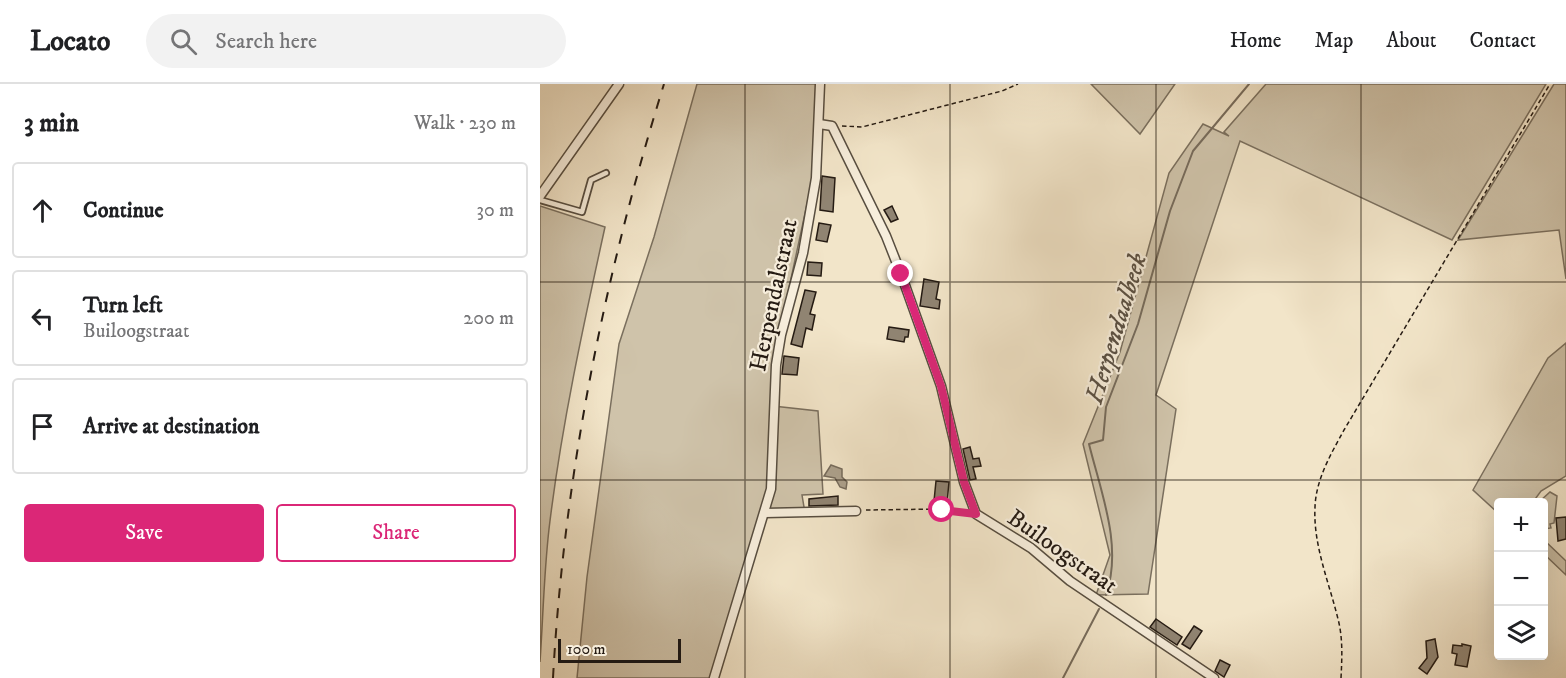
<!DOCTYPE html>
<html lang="en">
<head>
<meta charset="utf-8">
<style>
  :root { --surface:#fff; --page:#f2f2f2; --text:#202124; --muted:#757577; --line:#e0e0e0; --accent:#db2777 }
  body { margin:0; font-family:"IM FELL DW Pica",serif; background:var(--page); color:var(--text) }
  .controls { position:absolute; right:18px; bottom:18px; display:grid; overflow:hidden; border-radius:6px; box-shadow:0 6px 24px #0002 }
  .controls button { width:54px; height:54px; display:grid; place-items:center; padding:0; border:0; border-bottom:2px solid var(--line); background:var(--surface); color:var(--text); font:30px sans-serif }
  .scale { position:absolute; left:18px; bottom:15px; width:123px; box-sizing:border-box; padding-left:6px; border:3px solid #251b13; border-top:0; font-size:16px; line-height:21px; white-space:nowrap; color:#251b13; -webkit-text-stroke:4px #f7eedc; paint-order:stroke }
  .stop { position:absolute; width:18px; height:18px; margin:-14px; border:4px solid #db2777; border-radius:50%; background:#fff }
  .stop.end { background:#db2777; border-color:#fff; box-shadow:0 2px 6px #0008 }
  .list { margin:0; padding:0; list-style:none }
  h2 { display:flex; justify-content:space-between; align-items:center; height:78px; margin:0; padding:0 24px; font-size:26px }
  h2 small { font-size:20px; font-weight:400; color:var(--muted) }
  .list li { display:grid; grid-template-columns:39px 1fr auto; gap:18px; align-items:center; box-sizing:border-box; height:96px; margin:0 12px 12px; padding:0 12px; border:2px solid var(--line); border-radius:6px }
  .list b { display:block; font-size:22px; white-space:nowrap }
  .list p { margin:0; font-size:20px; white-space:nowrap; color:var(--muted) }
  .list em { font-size:20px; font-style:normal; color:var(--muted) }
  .actions { display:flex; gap:12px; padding:18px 24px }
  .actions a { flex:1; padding:14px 0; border:2px solid var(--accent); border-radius:6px; text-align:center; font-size:21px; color:var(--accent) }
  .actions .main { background:var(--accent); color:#fff }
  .icon { flex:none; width:33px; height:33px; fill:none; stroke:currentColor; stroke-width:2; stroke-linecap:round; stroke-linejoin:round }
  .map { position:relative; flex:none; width:1026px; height:594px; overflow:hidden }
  header { display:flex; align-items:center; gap:36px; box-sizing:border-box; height:84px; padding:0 30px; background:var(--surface); border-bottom:2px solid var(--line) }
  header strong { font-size:28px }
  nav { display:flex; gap:33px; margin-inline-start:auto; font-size:21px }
  .search { width:420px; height:54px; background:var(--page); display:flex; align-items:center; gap:15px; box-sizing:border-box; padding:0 21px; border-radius:33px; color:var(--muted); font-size:22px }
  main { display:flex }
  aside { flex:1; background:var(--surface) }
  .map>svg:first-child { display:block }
</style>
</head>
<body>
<header>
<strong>Locato</strong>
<div class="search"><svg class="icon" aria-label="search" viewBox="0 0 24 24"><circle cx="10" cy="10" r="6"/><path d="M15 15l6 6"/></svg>Search here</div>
<nav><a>Home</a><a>Map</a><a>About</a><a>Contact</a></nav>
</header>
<main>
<aside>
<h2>3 min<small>Walk · 230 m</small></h2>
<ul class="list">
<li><svg class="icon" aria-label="ahead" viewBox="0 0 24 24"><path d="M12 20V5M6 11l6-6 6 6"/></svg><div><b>Continue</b></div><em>30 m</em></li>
<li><svg class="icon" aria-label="left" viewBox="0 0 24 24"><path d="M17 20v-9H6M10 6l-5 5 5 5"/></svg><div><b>Turn left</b><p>Builoogstraat</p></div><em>200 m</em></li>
<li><svg class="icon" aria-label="arrive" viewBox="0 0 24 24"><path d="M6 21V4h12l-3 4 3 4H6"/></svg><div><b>Arrive at destination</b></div></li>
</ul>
<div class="actions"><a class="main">Save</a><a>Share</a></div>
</aside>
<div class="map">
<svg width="1026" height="594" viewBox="0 0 1026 594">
  <rect width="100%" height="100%" fill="#f2e5c9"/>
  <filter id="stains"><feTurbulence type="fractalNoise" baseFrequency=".00333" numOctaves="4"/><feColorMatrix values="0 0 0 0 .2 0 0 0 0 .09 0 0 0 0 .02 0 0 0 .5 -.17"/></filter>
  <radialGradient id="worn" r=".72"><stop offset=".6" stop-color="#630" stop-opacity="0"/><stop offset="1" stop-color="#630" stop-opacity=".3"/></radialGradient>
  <g fill="#cfc3aa" stroke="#7a6f5e" stroke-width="1.5">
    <path d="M157 0H276L272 97 235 269 228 405 171 594H37L47 493 79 260 114 153Z"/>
    <path d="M551 0H635L600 50Z"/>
    <path d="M726 0H1006L912 156 700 57 616 311 636 325 608 510 556 511 570 471 543 360 580 268 629 89 663 40 689 52 684 48Z"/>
    <path d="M1014 0H1026V195L1019 146 918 156Z"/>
    <path d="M0 122 65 143C43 243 21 344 9 445 4 489 3 534 0 578Z"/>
    <path d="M1026 259V392L1001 407 993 418H958V429L933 406 1008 274Z"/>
    <path d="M233 322 278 327 283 410 262 411 265 429H225L231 405Z"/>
    <path d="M1010 408 1017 412 1014 439 1010 440 1011 444 1004 445V418H999Z"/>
    <path d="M1004 456 1026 477V491L1004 470Z"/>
  </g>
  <path fill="#aca08b" stroke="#766b5b" stroke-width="1.5" d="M291 381 302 385V393L307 398 306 405 300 403 295 394 284 392Z"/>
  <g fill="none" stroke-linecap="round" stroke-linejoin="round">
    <g stroke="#766b5b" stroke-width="2">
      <path d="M566 511C583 462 561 409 549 360L563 356 566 323 598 240 630 127 653 67 709 0"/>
      <path d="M523 594 559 525"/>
    </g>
  </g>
  <g fill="#908472" stroke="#251b13" stroke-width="1.5">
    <path d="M282 92 295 94 293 128 280 126Z"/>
    <path d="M352 122 358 135 351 138 344 126Z"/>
    <path d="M279 139 291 141 287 158 276 156Z"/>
    <path d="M268 178 282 179 281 192 267 191Z"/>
    <path d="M384 195 399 198 396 215 400 216 399 225 380 222Z"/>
    <path d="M265 206 276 208 270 230 275 231 272 246 266 244 262 263 251 260Z"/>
    <path d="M349 243 369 246 368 253H365L364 258 347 255Z"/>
    <path d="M244 272 259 274 257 291 242 290Z"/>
    <path d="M430 363 433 375 439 374 441 382 433 383 436 395 430 396 423 365Z"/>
    <path d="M396 397 409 398 407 419 394 417Z"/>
    <path d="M298 412V421L269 422V415Z"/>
    <path d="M1026 433V455L1018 457 1016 434Z"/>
    <path d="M616 535 642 553 637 561 610 543Z"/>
    <path d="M654 542 662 547 650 565 642 560Z"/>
    <path d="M895 555 898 573 887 590 879 584 887 574 886 557Z"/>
    <path d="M922 560 931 562 927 583 915 581 917 570 912 569 913 561 922 562Z"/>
    <path d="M680 576 690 581 684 593 675 587Z"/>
  </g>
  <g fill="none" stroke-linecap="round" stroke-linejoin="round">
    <g stroke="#584e40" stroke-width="8">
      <path id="lane" d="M0 116 42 128 51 96 66 89"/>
    </g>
    <g stroke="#584e40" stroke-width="11">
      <g id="street">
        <path d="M279 40 292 42 346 152 361 190 401 302 424 398 436 430 491 464 530 497 674 594"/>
        <path d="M0 112 79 0"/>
        <path d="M225 429 316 427"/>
        <path d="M174 594 231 405 236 281 241 251 263 169 276 94 280 0"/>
      </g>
    </g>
    <g stroke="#251b13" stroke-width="1.5" stroke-dasharray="4.5 3" stroke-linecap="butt">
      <path d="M302 42 322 43 462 7 478 0"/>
      <path d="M326 426 402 425 426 429"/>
      <path d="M801 594C802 574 803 554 798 535 789 498 773 461 775 423 776 395 791 370 804 346L1010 0"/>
    </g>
    <use href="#lane" stroke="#f7eedc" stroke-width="4.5"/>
    <use href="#street" stroke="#f7eedc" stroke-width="8"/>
    <path stroke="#251b13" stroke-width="2" stroke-dasharray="10 10" stroke-linecap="butt" d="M13 594C24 392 64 193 124 0"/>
  </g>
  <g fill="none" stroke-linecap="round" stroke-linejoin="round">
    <path stroke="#db2777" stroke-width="8" d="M361 190 401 302 424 398 436 430 402 426"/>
  </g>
  <path fill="none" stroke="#251b13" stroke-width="1.5" stroke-opacity="0.55" d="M205 0V594M410 0V594M616 0V594M821 0V594M0 198H1026M0 396H1026"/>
  <g text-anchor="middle" stroke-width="4.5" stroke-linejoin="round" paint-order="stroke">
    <g font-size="24" fill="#251b13" stroke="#f7eedc">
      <text transform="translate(233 211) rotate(-78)" y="8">Herpendalstraat</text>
      <text transform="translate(523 467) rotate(35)" y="8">Builoogstraat</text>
    </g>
    <g font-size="26" font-style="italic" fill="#5b5043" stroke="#f7eedc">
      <text transform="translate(575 244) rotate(-73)" y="9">Herpendaalbeek</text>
    </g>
  </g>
  <rect width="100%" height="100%" filter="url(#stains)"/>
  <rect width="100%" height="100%" fill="url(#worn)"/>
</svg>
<div class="controls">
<button>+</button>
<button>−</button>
<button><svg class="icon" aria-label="layers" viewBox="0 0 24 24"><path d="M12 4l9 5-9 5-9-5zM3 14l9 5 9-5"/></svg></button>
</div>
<div class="scale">100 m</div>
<div class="stop" style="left:402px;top:426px"></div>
<div class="stop end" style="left:361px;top:190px"></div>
</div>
</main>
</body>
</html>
